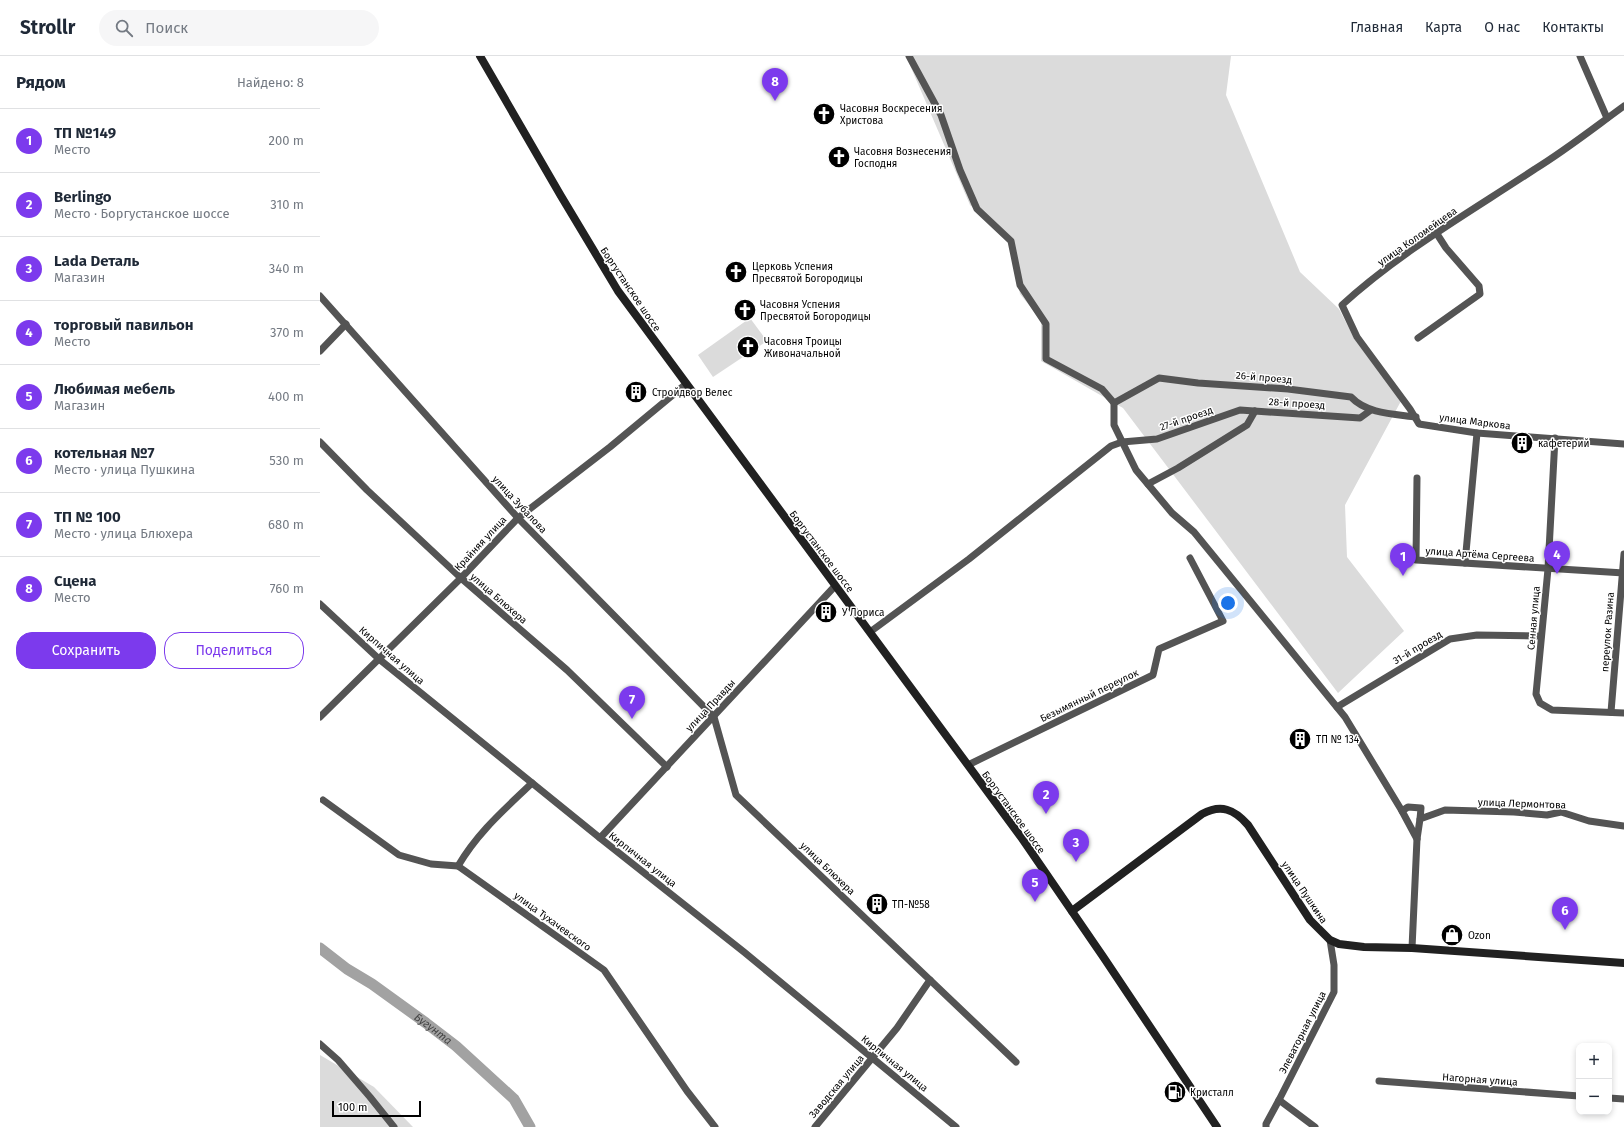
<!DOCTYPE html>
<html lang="ru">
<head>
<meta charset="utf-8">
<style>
  :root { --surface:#fff; --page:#f6f6f7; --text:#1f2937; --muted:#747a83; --line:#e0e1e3; --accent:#7c3aed }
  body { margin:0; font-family:"Fira Sans",sans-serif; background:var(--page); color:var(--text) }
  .controls { position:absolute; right:12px; bottom:12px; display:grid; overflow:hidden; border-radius:8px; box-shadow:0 2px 6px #0003 }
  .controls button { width:36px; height:36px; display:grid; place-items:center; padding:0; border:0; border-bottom:1px solid var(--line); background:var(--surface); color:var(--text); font:20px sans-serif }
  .scale { position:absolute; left:12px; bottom:10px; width:89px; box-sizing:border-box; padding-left:4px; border:2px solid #000; border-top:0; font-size:11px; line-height:14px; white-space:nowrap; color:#000; -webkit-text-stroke:3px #fff; paint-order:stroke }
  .you { position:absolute; left:908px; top:547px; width:14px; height:14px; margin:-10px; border:3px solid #fff; border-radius:50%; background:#1a73e8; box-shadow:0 0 0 6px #1a73e833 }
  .badge { display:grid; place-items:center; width:26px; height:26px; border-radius:50%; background:var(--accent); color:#fff; font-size:13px; font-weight:700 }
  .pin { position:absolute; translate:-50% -33px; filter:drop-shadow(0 1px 2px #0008) }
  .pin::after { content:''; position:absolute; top:21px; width:14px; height:12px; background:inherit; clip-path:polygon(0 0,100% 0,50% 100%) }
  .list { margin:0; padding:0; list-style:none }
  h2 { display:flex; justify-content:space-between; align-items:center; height:52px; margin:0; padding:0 16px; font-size:17px }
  h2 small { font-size:13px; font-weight:400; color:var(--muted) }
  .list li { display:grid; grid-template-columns:26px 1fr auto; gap:12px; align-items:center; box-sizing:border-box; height:64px; padding:0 16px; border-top:1px solid var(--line) }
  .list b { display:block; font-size:15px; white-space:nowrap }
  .list p { margin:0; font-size:13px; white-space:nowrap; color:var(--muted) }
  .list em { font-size:13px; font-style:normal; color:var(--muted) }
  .actions { display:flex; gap:8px; padding:12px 16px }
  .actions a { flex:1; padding:9px 0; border:1px solid var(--accent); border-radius:16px; text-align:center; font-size:14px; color:var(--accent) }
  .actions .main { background:var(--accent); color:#fff }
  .icon { flex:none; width:22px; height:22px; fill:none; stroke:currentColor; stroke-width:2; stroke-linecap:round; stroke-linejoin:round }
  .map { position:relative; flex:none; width:1304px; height:1071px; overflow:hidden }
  header { display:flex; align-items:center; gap:24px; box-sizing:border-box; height:56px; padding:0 20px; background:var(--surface); border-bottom:1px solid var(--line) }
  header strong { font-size:19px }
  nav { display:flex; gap:22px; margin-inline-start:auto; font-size:14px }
  .search { width:280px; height:36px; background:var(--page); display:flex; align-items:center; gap:10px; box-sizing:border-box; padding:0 14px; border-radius:22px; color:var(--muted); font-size:15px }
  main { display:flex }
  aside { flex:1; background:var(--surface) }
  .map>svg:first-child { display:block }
</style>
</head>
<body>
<header>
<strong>Strollr</strong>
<div class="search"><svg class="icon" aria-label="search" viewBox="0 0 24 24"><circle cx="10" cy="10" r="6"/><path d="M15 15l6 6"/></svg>Поиск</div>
<nav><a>Главная</a><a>Карта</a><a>О нас</a><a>Контакты</a></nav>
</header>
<main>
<aside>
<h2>Рядом<small>Найдено: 8</small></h2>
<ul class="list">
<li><span class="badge">1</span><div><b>ТП №149</b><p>Место</p></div><em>200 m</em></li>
<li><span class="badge">2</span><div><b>Berlingo</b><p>Место · Боргустанское шоссе</p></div><em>310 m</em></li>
<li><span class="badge">3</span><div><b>Lada Dеталь</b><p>Магазин</p></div><em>340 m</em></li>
<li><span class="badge">4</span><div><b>торговый павильон</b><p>Место</p></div><em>370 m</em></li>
<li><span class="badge">5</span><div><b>Любимая мебель</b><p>Магазин</p></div><em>400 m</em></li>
<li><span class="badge">6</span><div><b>котельная №7</b><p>Место · улица Пушкина</p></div><em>530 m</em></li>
<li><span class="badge">7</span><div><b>ТП № 100</b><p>Место · улица Блюхера</p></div><em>680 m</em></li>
<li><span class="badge">8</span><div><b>Сцена</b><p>Место</p></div><em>760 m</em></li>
</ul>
<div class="actions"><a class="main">Сохранить</a><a>Поделиться</a></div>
</aside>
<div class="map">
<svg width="1304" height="1071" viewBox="0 0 1304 1071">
  <rect width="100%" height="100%" fill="#fff"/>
  <g fill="#dbdbdb">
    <path d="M586 0H911L906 39 980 216 1019 253 1035 284 1081 345 1025 449 1027 501 1084 575 1018 637 803 352 721 305V264L700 238 690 187 650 149Z"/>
    <path d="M430 262 447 285 393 321 378 299Z"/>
    <path d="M0 999 54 1031 93 1071H0Z"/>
  </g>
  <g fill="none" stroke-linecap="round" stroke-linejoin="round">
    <path stroke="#a2a2a2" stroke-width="11" id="s1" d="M0 892 27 913 52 928 106 967 136 990 194 1043 210 1071"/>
    <g stroke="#545454" stroke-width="7">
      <path d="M589 0 621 59 640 114 657 153 691 185 700 229 726 268V303L782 333 794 347V369L816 414 852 457 874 476 1025 661 1082 755 1097 783"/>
      <path d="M1260 0 1287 62"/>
      <path d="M1304 50C1275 71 1246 94 1215 113 1150 156 1080 196 1022 249L1037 281 1090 353 1099 368 1157 377 1304 388"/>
      <path d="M0 240 198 462 394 661 416 739 696 1006"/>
      <path d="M1098 282 1160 238 1159 230 1126 192 1117 178"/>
      <path d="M0 295 26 268"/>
      <path d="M794 347 839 322 878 327 968 333 1031 341C1047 358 1074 358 1096 361"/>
      <path d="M1235 382 1228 513 1216 638 1220 647 1232 654 1304 657"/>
      <path d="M0 386 47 434 141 522 247 614 347 711"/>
      <path d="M1097 422 1096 504 1304 517"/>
      <path d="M828 428 858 412 927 369 935 355"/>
      <path d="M1145 507 1157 377"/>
      <path d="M0 548 59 603 280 782 424 896 636 1071"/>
      <path d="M550 576 649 503 791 390 802 386 837 383 920 354 1040 362 1051 354"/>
      <path d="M1017 651 1130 583 1157 579 1221 580"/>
      <path d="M1291 656 1304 498"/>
      <path d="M0 661 141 522 198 462 290 391 366 328"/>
      <path d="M648 709 833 619 839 593 903 565 870 502"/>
      <path d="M3 744 79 799 111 808 138 810 284 914 367 1035 395 1071"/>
      <path d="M1082 755 1088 751 1101 752 1100 763"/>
      <path d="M280 782 515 530"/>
      <path d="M138 810C158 776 184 754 212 727"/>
      <path d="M1092 892 1097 783 1100 763 1125 754 1194 756 1227 759 1241 756 1269 765 1304 770"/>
      <path d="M0 988 18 1004 50 1041 74 1071"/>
      <path d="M1059 1025 1259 1040"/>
      <path d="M1289 1042 1304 1043"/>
      <path d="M959 1044 995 1071"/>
      <path d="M495 1071 577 972 610 924"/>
      <path d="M946 1071V1068L959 1044 1014 936V909L1010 884"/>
    </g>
    <g stroke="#212121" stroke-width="8">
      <path d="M160 0 241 140 298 235 701 781 784 902 897 1071"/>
      <path d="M752 855 882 758C901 748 914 753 928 769L990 864 1010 884 1019 888 1044 891 1092 892 1304 907"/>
    </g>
  </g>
  <defs>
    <g id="church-disc" transform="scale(1.15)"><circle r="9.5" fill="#000" stroke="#fff"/><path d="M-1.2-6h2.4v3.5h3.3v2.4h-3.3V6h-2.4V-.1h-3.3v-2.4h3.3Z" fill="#fff"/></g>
    <g id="building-disc" transform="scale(1.15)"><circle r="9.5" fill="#000" stroke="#fff"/><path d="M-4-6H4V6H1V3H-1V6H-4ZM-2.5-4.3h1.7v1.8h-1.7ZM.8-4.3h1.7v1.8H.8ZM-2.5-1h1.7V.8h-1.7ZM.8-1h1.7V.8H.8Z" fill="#fff"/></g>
    <g id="shop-disc" transform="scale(1.15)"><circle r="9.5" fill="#000" stroke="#fff"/><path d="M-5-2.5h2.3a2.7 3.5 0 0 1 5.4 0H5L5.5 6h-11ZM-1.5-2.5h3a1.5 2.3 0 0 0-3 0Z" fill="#fff"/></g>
    <g id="fuel-disc" transform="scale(1.15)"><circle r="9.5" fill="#000" stroke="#fff"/><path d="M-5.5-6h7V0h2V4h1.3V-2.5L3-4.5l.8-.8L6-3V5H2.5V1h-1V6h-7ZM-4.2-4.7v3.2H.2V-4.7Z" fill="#fff"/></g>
  </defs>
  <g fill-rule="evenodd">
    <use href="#church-disc" x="504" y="58"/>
    <use href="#church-disc" x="519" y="101"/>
    <use href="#church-disc" x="416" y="216"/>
    <use href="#church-disc" x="425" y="254"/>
    <use href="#church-disc" x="428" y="291"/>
    <use href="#building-disc" x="316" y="336"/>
    <use href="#building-disc" x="1202" y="387"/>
    <use href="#building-disc" x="506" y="556"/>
    <use href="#building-disc" x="980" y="683"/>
    <use href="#building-disc" x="557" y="848"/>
    <use href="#shop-disc" x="1132" y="879"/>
    <use href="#fuel-disc" x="855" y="1036"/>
  </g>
  <g text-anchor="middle" stroke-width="3" stroke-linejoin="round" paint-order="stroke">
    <g font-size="10" fill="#000" stroke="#fff" text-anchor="start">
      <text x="520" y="56">Часовня Воскресения<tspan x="520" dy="12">Христова</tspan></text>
      <text x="534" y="99">Часовня Вознесения<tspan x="534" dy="12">Господня</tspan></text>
      <text x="432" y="214">Церковь Успения<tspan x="432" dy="12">Пресвятой Богородицы</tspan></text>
      <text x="440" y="252">Часовня Успения<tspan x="440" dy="12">Пресвятой Богородицы</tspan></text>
      <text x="444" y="289">Часовня Троицы<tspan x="444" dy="12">Живоначальной</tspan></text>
      <text x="332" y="340">Стройдвор Велес</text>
      <text x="1218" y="391">кафетерий</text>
      <text x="522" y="560">У Лориса</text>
      <text x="996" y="687">ТП № 134</text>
      <text x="572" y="852">ТП-№58</text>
      <text x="1148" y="883">Ozon</text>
      <text x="870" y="1040">Кристалл</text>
    </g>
    <g font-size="10" fill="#000" stroke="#fff">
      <text transform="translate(1097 180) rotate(-35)" y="4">улица Коломейцева</text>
      <text transform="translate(311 233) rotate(56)" y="4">Боргустанское шоссе</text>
      <text transform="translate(944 321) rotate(5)" y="4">26-й проезд</text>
      <text transform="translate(977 347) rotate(4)" y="4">28-й проезд</text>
      <text transform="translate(866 362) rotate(-19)" y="4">27-й проезд</text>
      <text transform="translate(1155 365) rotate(7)" y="4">улица Маркова</text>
      <text transform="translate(200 448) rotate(47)" y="4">улица Зубалова</text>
      <text transform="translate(160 487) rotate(-47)" y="4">Крайняя улица</text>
      <text transform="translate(502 495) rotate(53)" y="4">Боргустанское шоссе</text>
      <text transform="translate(1160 498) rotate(4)" y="4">улица Артёма Сергеева</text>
      <text transform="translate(179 542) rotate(41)" y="4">улица Блюхера</text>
      <text transform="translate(1213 562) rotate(-85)" y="4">Сенная улица</text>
      <text transform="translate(1287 576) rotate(-86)" y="4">переулок Разина</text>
      <text transform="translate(1097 591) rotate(-31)" y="4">31-й проезд</text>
      <text transform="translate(72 599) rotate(41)" y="4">Кирпичная улица</text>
      <text transform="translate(769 639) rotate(-26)" y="4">Безымянный переулок</text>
      <text transform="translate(390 649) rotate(-47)" y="4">улица Правды</text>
      <text transform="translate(1202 747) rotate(2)" y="4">улица Лермонтова</text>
      <text transform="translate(694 756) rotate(54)" y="4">Боргустанское шоссе</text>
      <text transform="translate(323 803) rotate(38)" y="4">Кирпичная улица</text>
      <text transform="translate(508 812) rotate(44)" y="4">улица Блюхера</text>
      <text transform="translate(985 836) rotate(56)" y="4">улица Пушкина</text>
      <text transform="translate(233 865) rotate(36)" y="4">улица Тухачевского</text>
      <text transform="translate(982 976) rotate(-63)" y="4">Элеваторная улица</text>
      <text transform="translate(575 1007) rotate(39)" y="4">Кирпичная улица</text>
      <text transform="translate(1160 1023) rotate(4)" y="4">Нагорная улица</text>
      <text transform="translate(516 1030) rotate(-50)" y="4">Заводская улица</text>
    </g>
    <g font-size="11" font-style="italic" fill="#434343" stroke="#fff">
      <text dy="4" stroke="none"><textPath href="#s1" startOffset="139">Бугунта</textPath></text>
    </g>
  </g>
</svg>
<div class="controls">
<button>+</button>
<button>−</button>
</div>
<div class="scale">100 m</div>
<div class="you"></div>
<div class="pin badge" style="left:1083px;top:520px">1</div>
<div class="pin badge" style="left:726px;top:758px">2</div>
<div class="pin badge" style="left:756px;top:806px">3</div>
<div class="pin badge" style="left:1237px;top:518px">4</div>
<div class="pin badge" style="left:715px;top:846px">5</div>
<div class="pin badge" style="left:1245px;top:874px">6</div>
<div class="pin badge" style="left:312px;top:663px">7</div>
<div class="pin badge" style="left:455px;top:45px">8</div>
</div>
</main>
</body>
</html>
